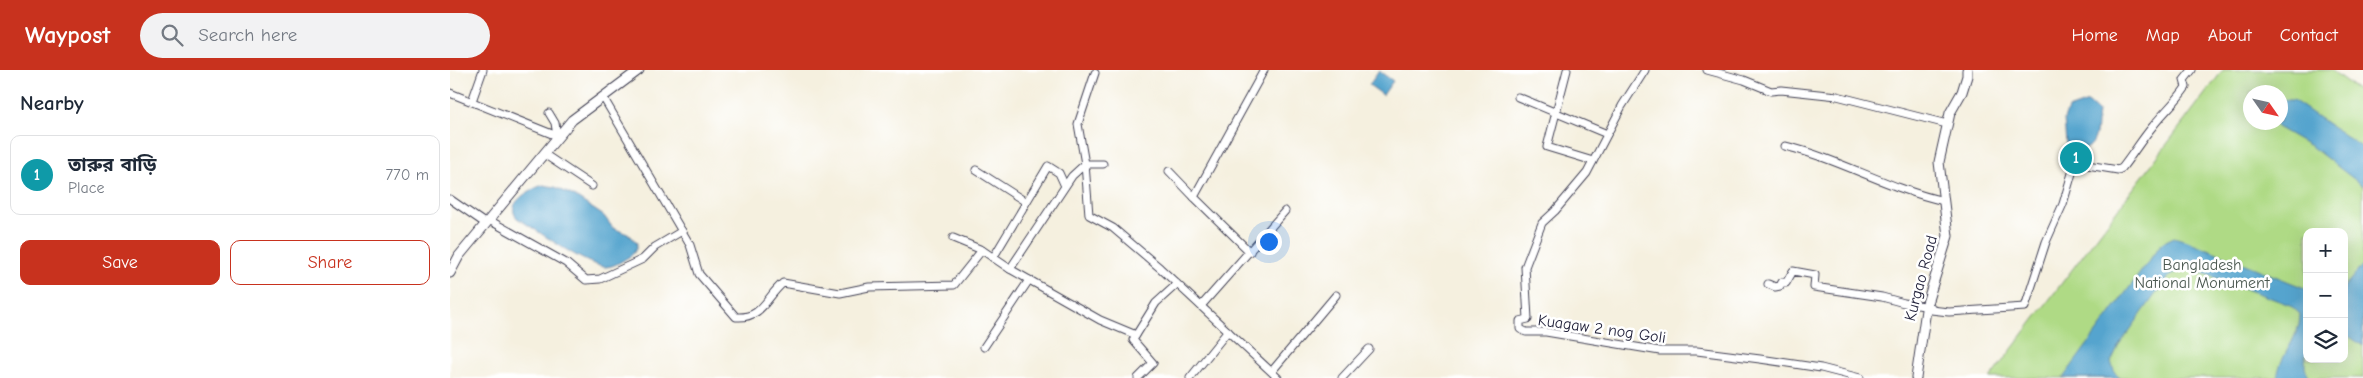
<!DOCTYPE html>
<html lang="en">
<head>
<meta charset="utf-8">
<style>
  :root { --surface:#fff; --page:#f2f2f3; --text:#1f2937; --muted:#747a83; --line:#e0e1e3; --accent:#c8321e }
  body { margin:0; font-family:"Comic Neue","Noto Sans Bengali",sans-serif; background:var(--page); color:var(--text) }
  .controls { position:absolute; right:15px; bottom:15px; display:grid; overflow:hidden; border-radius:10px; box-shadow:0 5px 20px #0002 }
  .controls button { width:45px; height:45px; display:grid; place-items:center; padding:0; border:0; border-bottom:1px solid var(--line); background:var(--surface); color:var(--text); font:25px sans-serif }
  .compass { position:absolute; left:1793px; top:15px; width:45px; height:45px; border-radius:50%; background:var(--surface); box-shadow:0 5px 20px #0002; rotate:124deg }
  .you { position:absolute; left:818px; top:171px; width:18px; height:18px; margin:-12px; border:4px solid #fff; border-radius:50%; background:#1a73e8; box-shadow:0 0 0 8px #1a73e833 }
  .badge { display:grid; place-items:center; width:32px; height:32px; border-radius:50%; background:var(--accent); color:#fff; font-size:16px; font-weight:700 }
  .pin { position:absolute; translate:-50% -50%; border:2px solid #fff; box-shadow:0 1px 5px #0006 }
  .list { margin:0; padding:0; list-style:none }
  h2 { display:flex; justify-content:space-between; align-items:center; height:65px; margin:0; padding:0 20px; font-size:21px }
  h2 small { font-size:16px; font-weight:400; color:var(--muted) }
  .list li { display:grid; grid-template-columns:32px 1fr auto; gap:15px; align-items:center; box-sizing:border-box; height:80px; margin:0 10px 10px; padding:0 10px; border:1px solid var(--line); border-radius:10px }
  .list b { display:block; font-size:19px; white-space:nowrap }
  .list p { margin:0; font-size:16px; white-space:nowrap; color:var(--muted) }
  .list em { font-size:16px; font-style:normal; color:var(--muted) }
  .actions { display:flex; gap:10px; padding:15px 20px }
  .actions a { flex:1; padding:11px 0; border:1px solid var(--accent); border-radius:10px; text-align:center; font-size:18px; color:var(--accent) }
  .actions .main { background:var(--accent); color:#fff }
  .icon { flex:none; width:28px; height:28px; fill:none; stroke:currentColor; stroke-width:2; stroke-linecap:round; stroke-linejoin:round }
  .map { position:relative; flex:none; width:1913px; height:308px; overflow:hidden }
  header { display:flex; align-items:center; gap:30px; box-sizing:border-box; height:70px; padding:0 25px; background:var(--accent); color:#fff }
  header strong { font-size:24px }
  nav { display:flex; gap:28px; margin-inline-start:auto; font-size:18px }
  .search { width:350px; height:45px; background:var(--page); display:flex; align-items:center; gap:12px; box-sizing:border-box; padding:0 18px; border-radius:28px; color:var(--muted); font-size:19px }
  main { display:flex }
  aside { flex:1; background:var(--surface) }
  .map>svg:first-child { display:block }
</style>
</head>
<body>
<header>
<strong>Waypost</strong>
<div class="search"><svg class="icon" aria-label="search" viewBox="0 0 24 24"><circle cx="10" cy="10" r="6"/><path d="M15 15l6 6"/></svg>Search here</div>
<nav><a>Home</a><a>Map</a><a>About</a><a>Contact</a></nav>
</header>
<main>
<aside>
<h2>Nearby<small></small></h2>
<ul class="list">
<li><span class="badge" style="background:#0f9aa8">1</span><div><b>তারুর বাড়ি</b><p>Place</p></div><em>770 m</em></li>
</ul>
<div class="actions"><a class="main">Save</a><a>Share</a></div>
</aside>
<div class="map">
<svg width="1913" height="308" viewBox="0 0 1913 308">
  <rect width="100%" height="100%" fill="#fff"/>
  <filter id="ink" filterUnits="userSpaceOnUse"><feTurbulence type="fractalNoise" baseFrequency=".02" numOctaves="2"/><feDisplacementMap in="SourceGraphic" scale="10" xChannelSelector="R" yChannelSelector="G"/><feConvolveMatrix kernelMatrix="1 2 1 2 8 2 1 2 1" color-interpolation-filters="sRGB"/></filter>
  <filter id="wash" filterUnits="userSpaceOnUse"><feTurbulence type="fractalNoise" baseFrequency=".0096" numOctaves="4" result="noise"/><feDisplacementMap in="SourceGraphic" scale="20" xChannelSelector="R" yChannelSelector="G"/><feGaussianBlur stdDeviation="1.12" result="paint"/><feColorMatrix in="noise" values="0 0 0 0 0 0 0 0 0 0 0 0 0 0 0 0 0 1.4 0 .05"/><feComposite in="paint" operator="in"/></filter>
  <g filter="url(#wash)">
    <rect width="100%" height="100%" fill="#f5f0df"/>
    <path fill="#afda85" stroke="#687e60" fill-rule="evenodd" d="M1773 0H1881L1913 24V308H1540ZM1800 22H1830V52H1800ZM1857 162H1894V289H1857Z"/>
    <g fill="#54a4ce" stroke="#3b6384">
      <path d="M929 1 943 11 933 25 919 15Z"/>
      <path d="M1831 30H1843L1913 78V116L1862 77 1827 57 1823 53 1830 52Z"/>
      <path d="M1638 32 1648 41C1646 58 1649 77 1630 81L1616 74 1614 49 1618 39Z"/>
      <path d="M93 115 105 117 124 126 154 146 163 158 180 165 187 173C187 180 183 185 177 188 171 192 163 197 155 197 134 195 87 160 67 148 54 133 81 119 93 115Z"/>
      <path d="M1724 167 1740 172 1857 219 1855 298 1860 308H1827C1830 283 1850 269 1850 244L1840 235 1736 197 1717 208 1668 277 1661 292 1665 303 1670 308H1613L1712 173Z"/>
      <path d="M1913 195V276L1900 267 1894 265V217Z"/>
    </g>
  </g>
  <g filter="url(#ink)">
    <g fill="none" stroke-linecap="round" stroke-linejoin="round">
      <g stroke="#424154" stroke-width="9">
        <g id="minor">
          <path d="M1117 0 1097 77 1143 91"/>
          <path d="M1195 0 1172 36 1137 103 1105 141 1092 153 1075 197 1078 249 1070 251V259L1076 262H1096L1210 281H1247L1310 289 1371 298 1410 308"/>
          <path d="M1257 0 1294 10 1321 21 1331 20 1387 26 1497 54"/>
          <path d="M645 3 628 54 635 94 639 145 663 158 710 198 828 308"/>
          <path d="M0 23 107 66 105 53 99 43"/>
          <path d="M153 27 240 175 249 204 286 247C312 249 316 227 333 213L390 223 419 217 504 215 532 180"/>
          <path d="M1068 27 1157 64"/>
          <path d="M22 31 33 0"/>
          <path d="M1335 76C1390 89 1439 119 1494 131"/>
          <path d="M94 84 142 116"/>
          <path d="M526 100 576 132"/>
          <path d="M719 101 744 127"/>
          <path d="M0 129 36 154"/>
          <path d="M39 150 116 193 136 210 150 209 193 189 205 177 232 161"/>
          <path d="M503 168 532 180 560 199 622 106 635 94H653"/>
          <path d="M800 182 744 127 814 0"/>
          <path d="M543 188 598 96 609 103 614 114"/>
          <path d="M560 199 650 250 686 265"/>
          <path d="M1318 214 1325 217 1330 216 1332 212 1336 213 1343 201 1365 205 1364 217 1432 227 1454 233 1481 237V240L1499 242 1575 237 1596 172 1613 134 1625 93 1668 100 1672 98C1683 84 1692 69 1703 56 1714 42 1726 32 1736 17L1734 10 1742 0"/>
          <path d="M751 236 835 141"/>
          <path d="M534 277 579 210"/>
          <path d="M822 301 886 225"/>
          <path d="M688 308 703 293 683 270 706 233 727 214"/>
          <path d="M740 308 778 261"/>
          <path d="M892 308 919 279"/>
        </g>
      </g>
      <g stroke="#424154" stroke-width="11">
        <g id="tertiary">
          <path d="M0 203 9 186 122 50 189 0"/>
          <path d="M1466 308 1477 233 1498 166 1489 92 1500 43 1512 22 1517 6V0"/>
        </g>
      </g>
      <use href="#minor" stroke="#fff" stroke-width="7"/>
      <use href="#tertiary" stroke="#fff" stroke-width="9"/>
    </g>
  </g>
  <g text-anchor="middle" stroke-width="5" stroke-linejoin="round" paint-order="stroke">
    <g font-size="16" fill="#4c5951" stroke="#fff">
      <text x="1752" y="200">Bangladesh<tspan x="1752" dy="18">National Monument</tspan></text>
    </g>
    <g font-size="16" fill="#22223b" stroke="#fff">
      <text transform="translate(1470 208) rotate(-75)" y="6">Kurgao Road</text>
      <text transform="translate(1152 258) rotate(8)" y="6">Kuagaw 2 nog Goli</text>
    </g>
  </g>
</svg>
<div class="controls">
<button>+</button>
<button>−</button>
<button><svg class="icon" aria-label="layers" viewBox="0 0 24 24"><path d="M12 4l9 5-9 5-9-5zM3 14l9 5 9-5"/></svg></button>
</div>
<svg class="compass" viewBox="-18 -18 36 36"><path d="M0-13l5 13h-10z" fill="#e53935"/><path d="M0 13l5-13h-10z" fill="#747a83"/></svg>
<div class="you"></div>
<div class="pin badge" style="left:1626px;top:88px;background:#0f9aa8">1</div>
</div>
</main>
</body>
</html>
